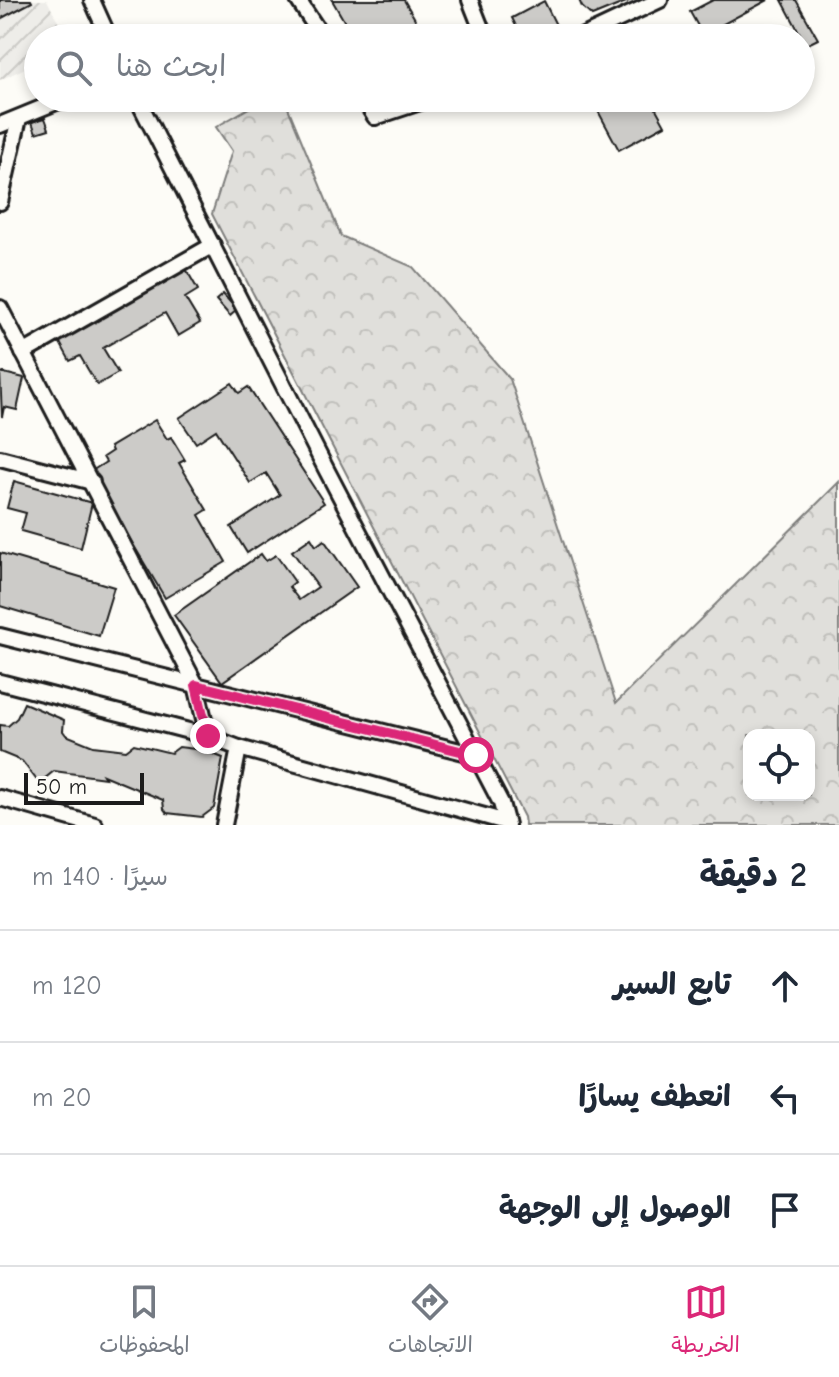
<!DOCTYPE html>
<html lang="ar">
<head>
<meta charset="utf-8">
<style>
  :root { --surface:#fff; --page:#f2f2f3; --text:#1f2937; --muted:#747a83; --line:#e0e1e3; --accent:#db2777 }
  body { margin:0; font-family:"Comic Neue","Playpen Sans Arabic",sans-serif; background:var(--page); color:var(--text); direction:rtl }
  .controls { position:absolute; right:24px; bottom:24px; display:grid; overflow:hidden; border-radius:16px; box-shadow:0 4px 12px #0003 }
  .controls button { width:72px; height:72px; display:grid; place-items:center; padding:0; border:0; border-bottom:2px solid var(--line); background:var(--surface); color:var(--text); font:40px sans-serif }
  .scale { position:absolute; left:24px; bottom:20px; width:120px; box-sizing:border-box; padding-left:8px; border:4px solid #1c1c1c; border-top:0; font-size:22px; line-height:28px; white-space:nowrap; color:#1c1c1c; -webkit-text-stroke:6px #fdfcf7; paint-order:stroke }
  .stop { position:absolute; width:24px; height:24px; margin:-18px; border:6px solid #db2777; border-radius:50%; background:#fff }
  .stop.end { background:#db2777; border-color:#fff; box-shadow:0 2px 8px #0008 }
  .list { margin:0; padding:0; list-style:none }
  h2 { display:flex; justify-content:space-between; align-items:center; height:104px; margin:0; padding:0 32px; font-size:34px }
  h2 small { font-size:26px; font-weight:400; color:var(--muted) }
  .list li { display:grid; grid-template-columns:52px 1fr auto; gap:24px; align-items:center; box-sizing:border-box; height:112px; padding:0 32px; border-top:2px solid var(--line) }
  .list b { display:block; font-size:30px; white-space:nowrap }
  .list em { font-size:26px; font-style:normal; color:var(--muted) }
  .icon { flex:none; width:44px; height:44px; fill:none; stroke:currentColor; stroke-width:2; stroke-linecap:round; stroke-linejoin:round }
  .map { position:relative; flex:none; width:839px; height:825px; overflow:hidden; direction:ltr }
  .search { position:absolute; background:var(--surface); box-shadow:0 4px 12px #0003; left:24px; right:24px; top:24px; height:88px; display:flex; align-items:center; gap:20px; box-sizing:border-box; padding:0 28px; border-radius:44px; color:var(--muted); font-size:30px }
  .sheet { height:440px; background:var(--surface) }
  nav { display:flex; justify-content:space-around; align-items:center; box-sizing:border-box; height:112px; border-top:2px solid var(--line); background:var(--surface); font-size:22px; color:var(--muted) }
  nav a { display:grid; justify-items:center; gap:4px }
  nav .on { color:var(--accent) }
  .map>svg:first-child { display:block }
</style>
</head>
<body>
<div class="map">
<svg width="839" height="825" viewBox="0 0 839 825">
  <defs>
    <pattern id="industrial-furrows" width="10" height="10" patternUnits="userSpaceOnUse" patternTransform="scale(2)"><rect width="10" height="10" fill="#eeede9"/><path d="M-1 1l2-2M0 10L10 0M9 11l2-2" fill="none" stroke="#cccbc7"/></pattern>
    <pattern id="forest-crowns" width="20" height="18" patternUnits="userSpaceOnUse" patternTransform="scale(2)"><rect width="20" height="18" fill="#e0dfdb"/><path d="M2 6a3 3 0 1 1 6 0M12 15a3 3 0 1 1 6 0" fill="none" stroke="#c0bfbb"/></pattern>
  </defs>
  <rect width="100%" height="100%" fill="#fdfcf7"/>
  <filter id="ink" filterUnits="userSpaceOnUse"><feTurbulence type="fractalNoise" baseFrequency=".0125" numOctaves="2"/><feDisplacementMap in="SourceGraphic" scale="16" xChannelSelector="R" yChannelSelector="G"/><feConvolveMatrix kernelMatrix="1 2 1 2 8 2 1 2 1" color-interpolation-filters="sRGB"/></filter>
  <g filter="url(#ink)">
    <path fill="url(#industrial-furrows)" d="M0 0H47L66 38H38V62L0 80Z"/>
    <path fill="url(#forest-crowns)" stroke="#7e7e7c" stroke-width="2" fill-rule="evenodd" d="M266 98H284L341 236 413 267 510 379 616 703 839 482V825H525L524 817 212 214 232 151 216 127ZM749 735H809V795H749Z"/>
    <g fill="#cccbc8" stroke="#1c1c1c" stroke-width="2">
      <path d="M0 0H31L32 2 0 19Z"/>
      <path d="M332 0H404L426 38H354Z"/>
      <path d="M579 0H631L592 16 582 7Z"/>
      <path d="M713 0H768L703 35 690 12Z"/>
      <path d="M782 0H796L818 39 806 45Z"/>
      <path d="M544 1 556 25 529 38H522L512 18Z"/>
      <path d="M591 98H650L665 125 619 150Z"/>
      <path d="M45 118 49 129 36 133 32 122Z"/>
      <path d="M186 269 198 290 185 298 200 323 178 336 165 313 103 348 118 373 97 385 80 356 70 361 59 341Z"/>
      <path d="M223 294 237 310 230 316 216 300Z"/>
      <path d="M0 372 24 378 17 410 4 407 2 417Z"/>
      <path d="M232 383 239 393 248 387 324 503 247 553 231 527 280 495 266 473 250 483 216 430 196 443 179 418Z"/>
      <path d="M155 420 167 439 171 437 185 460 179 463 207 510 199 515 226 562 165 598 90 472 106 462 103 457 112 451 110 447Z"/>
      <path d="M14 481 92 503 81 548 21 531 26 513 7 508Z"/>
      <path d="M311 538 316 546 324 540 357 587 222 682 174 615 261 554 266 561 276 555 295 582 289 587 299 600 318 587 292 551Z"/>
      <path d="M0 553 114 587 99 636 0 606Z"/>
      <path d="M24 703 64 720 63 731 66 735 93 746 126 750 134 744 171 753 179 747 203 750 223 758 214 808 202 817 167 813 164 809 163 800 103 775 105 778 54 771 39 783 22 761 0 752V725L8 726 17 718Z"/>
    </g>
    <g fill="none" stroke-linecap="round" stroke-linejoin="round">
      <g stroke="#1c1c1c" stroke-width="20">
        <g id="street">
          <path d="M92 0 109 38"/>
          <path d="M298 0 323 38"/>
          <path d="M470 0 485 38"/>
          <path d="M579 38 660 0"/>
          <path d="M137 98 326 469 501 803 507 825"/>
          <path d="M363 98 375 117 432 98"/>
          <path d="M0 125 66 98"/>
          <path d="M0 202 19 118"/>
          <path d="M0 308 196 685 208 736"/>
          <path d="M23 353 213 245"/>
          <path d="M0 458 92 482"/>
          <path d="M0 636 476 755"/>
          <path d="M0 682 208 736 239 748 506 822"/>
          <path d="M0 798 95 825"/>
          <path d="M224 825 239 748"/>
        </g>
      </g>
      <use href="#street" stroke="#fdfcf7" stroke-width="14"/>
    </g>
  </g>
  <g fill="none" stroke-linecap="round" stroke-linejoin="round" filter="url(#ink)">
    <path stroke="#db2777" stroke-width="10" d="M208 736 196 685 476 755"/>
  </g>
</svg>
<div class="controls">
<button><svg class="icon" aria-label="locate" viewBox="0 0 24 24"><circle cx="12" cy="12" r="6"/><path d="M12 2v4M12 18v4M2 12h4M18 12h4"/></svg></button>
</div>
<div class="scale">50 m</div>
<div class="stop" style="left:476px;top:755px"></div>
<div class="stop end" style="left:208px;top:736px"></div>
<div class="search"><svg class="icon" aria-label="search" viewBox="0 0 24 24"><circle cx="10" cy="10" r="6"/><path d="M15 15l6 6"/></svg>ابحث هنا</div>
</div>
<section class="sheet">
<h2>2 دقيقة<small>سيرًا · 140 m</small></h2>
<ul class="list">
<li><svg class="icon" aria-label="ahead" viewBox="0 0 24 24"><path d="M12 20V5M6 11l6-6 6 6"/></svg><div><b>تابع السير</b></div><em>120 m</em></li>
<li><svg class="icon" aria-label="left" viewBox="0 0 24 24"><path d="M17 20v-9H6M10 6l-5 5 5 5"/></svg><div><b>انعطف يسارًا</b></div><em>20 m</em></li>
<li><svg class="icon" aria-label="arrive" viewBox="0 0 24 24"><path d="M6 21V4h12l-3 4 3 4H6"/></svg><div><b>الوصول إلى الوجهة</b></div></li>
</ul>
</section>
<nav>
<a class="on"><svg class="icon" aria-label="map" viewBox="0 0 24 24"><path d="M3 6l6-2 6 2 6-2v14l-6 2-6-2-6 2zM9 4v14M15 6v14"/></svg>الخريطة</a>
<a><svg class="icon" aria-label="directions" viewBox="0 0 24 24"><path d="M12 3l9 9-9 9-9-9zM9 14v-3h6M13 9l2 2-2 2"/></svg>الاتجاهات</a>
<a><svg class="icon" aria-label="saved" viewBox="0 0 24 24"><path d="M7 4h10v16l-5-4-5 4z"/></svg>المحفوظات</a>
</nav>
</body>
</html>
